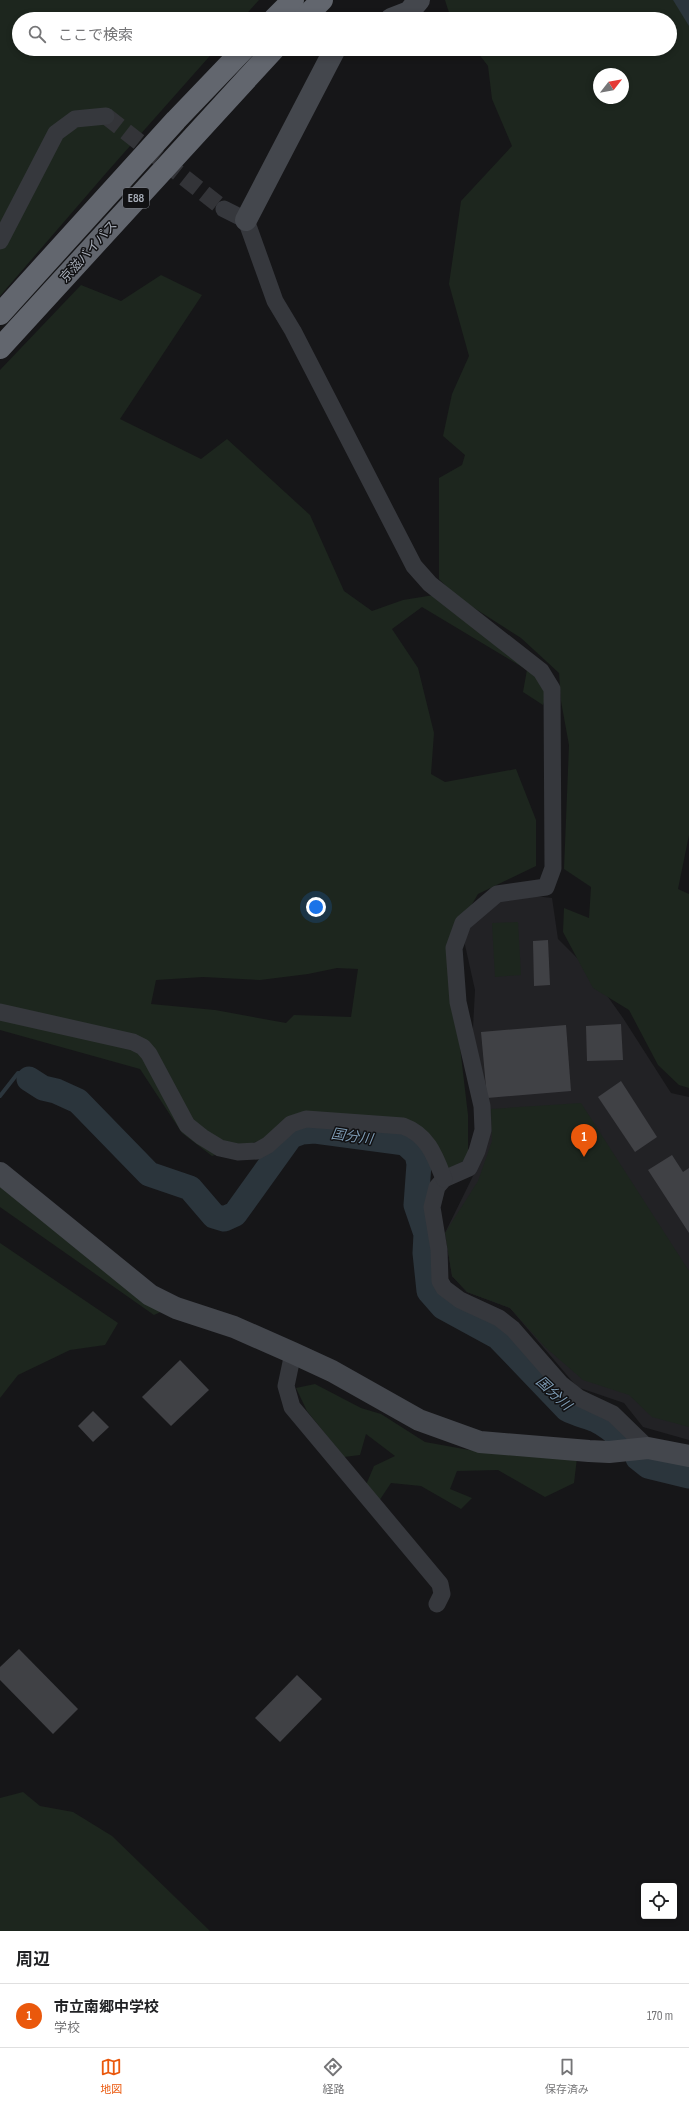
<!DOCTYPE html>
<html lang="ja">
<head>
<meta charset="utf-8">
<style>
  :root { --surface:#fff; --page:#f6f6f6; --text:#202124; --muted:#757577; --line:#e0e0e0; --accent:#ea580c }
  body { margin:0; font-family:"Sofia Sans Condensed","Noto Sans JP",sans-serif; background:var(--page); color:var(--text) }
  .controls { position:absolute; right:12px; bottom:12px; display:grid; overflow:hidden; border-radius:4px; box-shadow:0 2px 6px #0003 }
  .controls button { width:36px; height:36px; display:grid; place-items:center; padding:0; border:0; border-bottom:1px solid var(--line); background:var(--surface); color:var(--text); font:20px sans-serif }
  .compass { position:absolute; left:593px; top:68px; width:36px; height:36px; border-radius:50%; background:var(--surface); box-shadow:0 2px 6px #0003; rotate:59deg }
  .you { position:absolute; left:316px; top:907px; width:14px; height:14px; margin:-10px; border:3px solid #fff; border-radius:50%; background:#1a73e8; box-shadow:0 0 0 6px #1a73e833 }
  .badge { display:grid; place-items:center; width:26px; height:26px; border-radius:50%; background:var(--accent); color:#fff; font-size:13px; font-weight:700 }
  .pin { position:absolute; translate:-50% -33px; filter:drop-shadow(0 1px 2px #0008) }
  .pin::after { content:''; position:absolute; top:21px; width:14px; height:12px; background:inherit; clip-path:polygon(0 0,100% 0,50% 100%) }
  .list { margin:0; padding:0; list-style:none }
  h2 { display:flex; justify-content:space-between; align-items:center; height:52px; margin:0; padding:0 16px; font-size:17px }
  h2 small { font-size:13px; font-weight:400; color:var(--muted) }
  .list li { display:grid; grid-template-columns:26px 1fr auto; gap:12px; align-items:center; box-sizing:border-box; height:64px; padding:0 16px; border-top:1px solid var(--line) }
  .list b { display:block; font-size:15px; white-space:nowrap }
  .list p { margin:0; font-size:13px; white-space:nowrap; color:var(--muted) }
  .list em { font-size:13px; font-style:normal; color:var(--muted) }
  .icon { flex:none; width:22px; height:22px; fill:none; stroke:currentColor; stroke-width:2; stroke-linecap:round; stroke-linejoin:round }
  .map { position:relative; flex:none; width:689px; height:1931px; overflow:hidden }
  .search { position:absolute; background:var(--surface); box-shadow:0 2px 6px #0003; left:12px; right:12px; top:12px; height:44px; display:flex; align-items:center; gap:10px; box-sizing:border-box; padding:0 14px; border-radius:22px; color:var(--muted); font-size:15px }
  .sheet { height:116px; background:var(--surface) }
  nav { display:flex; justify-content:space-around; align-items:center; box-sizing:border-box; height:56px; border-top:1px solid var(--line); background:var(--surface); font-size:11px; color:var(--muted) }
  nav a { display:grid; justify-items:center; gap:2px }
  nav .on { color:var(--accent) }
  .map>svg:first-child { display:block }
</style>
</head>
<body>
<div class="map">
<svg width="689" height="1931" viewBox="0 0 689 1931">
  <rect width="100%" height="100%" fill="#161618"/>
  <path fill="#222225" d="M526 895 552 898 558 939 588 969 623 1018 671 1093 689 1097V1440L643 1427 624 1403 577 1387 510 1308 467 1292 452 1276 445 1233 473 1176 485 1137 472 1047 475 990 463 936 495 899Z"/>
  <g fill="#1d261e" fill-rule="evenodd">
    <path d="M0 0H259L242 19H19V49H216L107 172 0 296Z"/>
    <path d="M445 0H680L689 18V835L678 889 689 894V1088L679 1085 658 1065 629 1010 593 988 563 932 564 908 589 918 591 887 564 869 569 745 561 701 559 673 521 638 457 597 439 579V478L462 465 465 455 443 436 452 394 469 356 449 284 461 201 512 146 492 99 488 66 475 49H670V19H451ZM599 74H623V98H599Z"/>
    <path d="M161 275 202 295 120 419 201 459 227 439 310 515 344 591 372 611 403 600 434 595 537 674 547 694 543 705 523 692 527 670 422 607 392 629 418 668 434 733 431 774 445 782 516 769 536 820V866L478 894 448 945 468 1115V1159L449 1168 442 1165 417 1128 297 1115 262 1140 212 1156 182 1133 140 1069 0 1030V370L81 285 121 301ZM337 968 358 969 351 1017 294 1015 286 1023 215 1010 151 1004 156 980 203 977 260 980 308 974Z"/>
    <path d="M518 922 521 975 495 977 492 923Z"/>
    <path d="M581 1103 689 1271V1427L652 1417 629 1395 583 1380 545 1347 510 1308 467 1292 452 1276 445 1233 478 1181 492 1141 491 1109Z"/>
    <path d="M0 1182 163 1311 154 1315 0 1207Z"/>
    <path d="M0 1243 118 1323 105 1345 70 1350 18 1375 0 1398Z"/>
    <path d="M315 1384 361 1408 381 1414 425 1442 469 1450 577 1458 574 1483 545 1497 498 1470 457 1471 450 1489 472 1498 461 1509 421 1486 391 1483 379 1501 366 1485 374 1466 395 1456 366 1434 360 1455 344 1457 307 1411 296 1388Z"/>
    <path d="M23 1792 40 1806 73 1812 112 1836 210 1931H0V1798Z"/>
  </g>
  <path fill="#2b353c" d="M673 0H689V26Z"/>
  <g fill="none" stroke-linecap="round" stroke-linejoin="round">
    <path stroke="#2b353c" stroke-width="4" d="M0 1096 18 1073H24L29 1079"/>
    <g stroke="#2b353c" stroke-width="25">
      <path d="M29 1079 43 1088 56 1091 78 1101 149 1174 190 1188 214 1216 224 1219 235 1214 291 1136 302 1132 315 1131 405 1143 417 1154 419 1164 416 1205 426 1234 425 1253 429 1291 443 1307 498 1337 567 1409C576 1414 586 1416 596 1420 607 1425 616 1433 625 1441"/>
      <path d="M638 1458 648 1466 689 1476"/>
    </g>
  </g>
  <g fill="#404145">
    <path d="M548 940 550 985 534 986 533 941Z"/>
    <path d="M621 1024 623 1060 587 1061 586 1026Z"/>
    <path d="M566 1025 571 1091 487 1098 481 1032Z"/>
    <path d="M621 1081 657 1137 635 1152 598 1097Z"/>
    <path d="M672 1155 683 1172 689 1168V1233L648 1170Z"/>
    <path d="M180 1360 209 1390 171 1426 142 1397Z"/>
    <path d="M93 1411 109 1427 93 1442 78 1426Z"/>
    <path d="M19 1649 78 1709 53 1734 0 1680V1667Z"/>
    <path d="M297 1675 322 1699 280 1742 255 1718Z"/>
  </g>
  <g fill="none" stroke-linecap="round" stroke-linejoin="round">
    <path stroke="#333438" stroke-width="17" stroke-dasharray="17 8" stroke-linecap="butt" d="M106 116 224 209"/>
    <g stroke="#36383d" stroke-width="17">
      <path d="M224 209 246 220 275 301 293 331 414 566 430 584 541 671 552 689 553 868 546 887 497 894 463 923 454 948 458 1002 482 1106 483 1130 477 1151 469 1168 444 1179 437 1187 432 1207 439 1250 440 1281 444 1288 460 1300 499 1318 513 1329 561 1384 579 1398 613 1414 648 1448"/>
      <path d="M0 241 56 133 75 119 106 116"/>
      <path d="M0 1012 133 1042 143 1047 149 1054 187 1125 202 1137 220 1148 238 1152 257 1151 268 1145 291 1124 306 1119 403 1126C428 1135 435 1156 444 1179"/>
      <path d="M293 1353 286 1386 292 1407 440 1584 442 1594 437 1604"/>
    </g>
    <g stroke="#44474d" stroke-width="22">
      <path d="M391 19 409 12 419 0"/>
      <path d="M246 220 335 49"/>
      <path d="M0 1173 150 1295 176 1308 234 1327 293 1353 332 1371 419 1420 480 1442 589 1451 609 1452 648 1448 689 1456"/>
    </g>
    <g stroke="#62666e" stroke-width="22">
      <path d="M274 19 293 0"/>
      <path d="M303 19 322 0"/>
      <path d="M0 314 176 120 244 49"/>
      <path d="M0 348 274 49"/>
    </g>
  </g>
  <g text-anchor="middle" stroke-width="3" stroke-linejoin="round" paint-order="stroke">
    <rect fill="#111113" stroke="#7a7e86" stroke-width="1" x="123" y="188" width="26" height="20" rx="3"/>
    <g font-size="12" font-weight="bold" fill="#a7adb8">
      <text x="136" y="202">E88</text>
    </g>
    <g font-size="13" fill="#a7adb8" stroke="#111113">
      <text transform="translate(88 251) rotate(-48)" y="5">京滋バイパス</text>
    </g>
    <g font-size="14" font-style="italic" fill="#7d9bb4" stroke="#111113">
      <text transform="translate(352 1136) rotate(8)" y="5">国分川</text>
      <text transform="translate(554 1393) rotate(43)" y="5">国分川</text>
    </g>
  </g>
</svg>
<div class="controls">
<button><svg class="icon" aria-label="locate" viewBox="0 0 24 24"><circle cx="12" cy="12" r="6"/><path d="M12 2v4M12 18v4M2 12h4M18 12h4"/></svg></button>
</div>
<svg class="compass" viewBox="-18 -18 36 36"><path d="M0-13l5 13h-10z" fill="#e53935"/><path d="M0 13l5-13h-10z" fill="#757577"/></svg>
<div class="you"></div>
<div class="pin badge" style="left:584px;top:1157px">1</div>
<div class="search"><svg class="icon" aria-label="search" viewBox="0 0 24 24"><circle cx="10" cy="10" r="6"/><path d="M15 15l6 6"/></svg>ここで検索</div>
</div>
<section class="sheet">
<h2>周辺<small></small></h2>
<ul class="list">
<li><span class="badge">1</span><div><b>市立南郷中学校</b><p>学校</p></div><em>170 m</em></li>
</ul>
</section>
<nav>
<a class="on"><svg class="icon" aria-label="map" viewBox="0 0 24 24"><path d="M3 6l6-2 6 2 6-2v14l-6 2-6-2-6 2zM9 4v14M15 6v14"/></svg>地図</a>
<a><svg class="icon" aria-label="directions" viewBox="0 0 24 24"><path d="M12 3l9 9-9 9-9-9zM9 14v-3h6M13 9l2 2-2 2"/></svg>経路</a>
<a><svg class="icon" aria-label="saved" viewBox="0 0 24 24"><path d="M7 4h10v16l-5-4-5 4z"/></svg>保存済み</a>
</nav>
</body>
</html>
